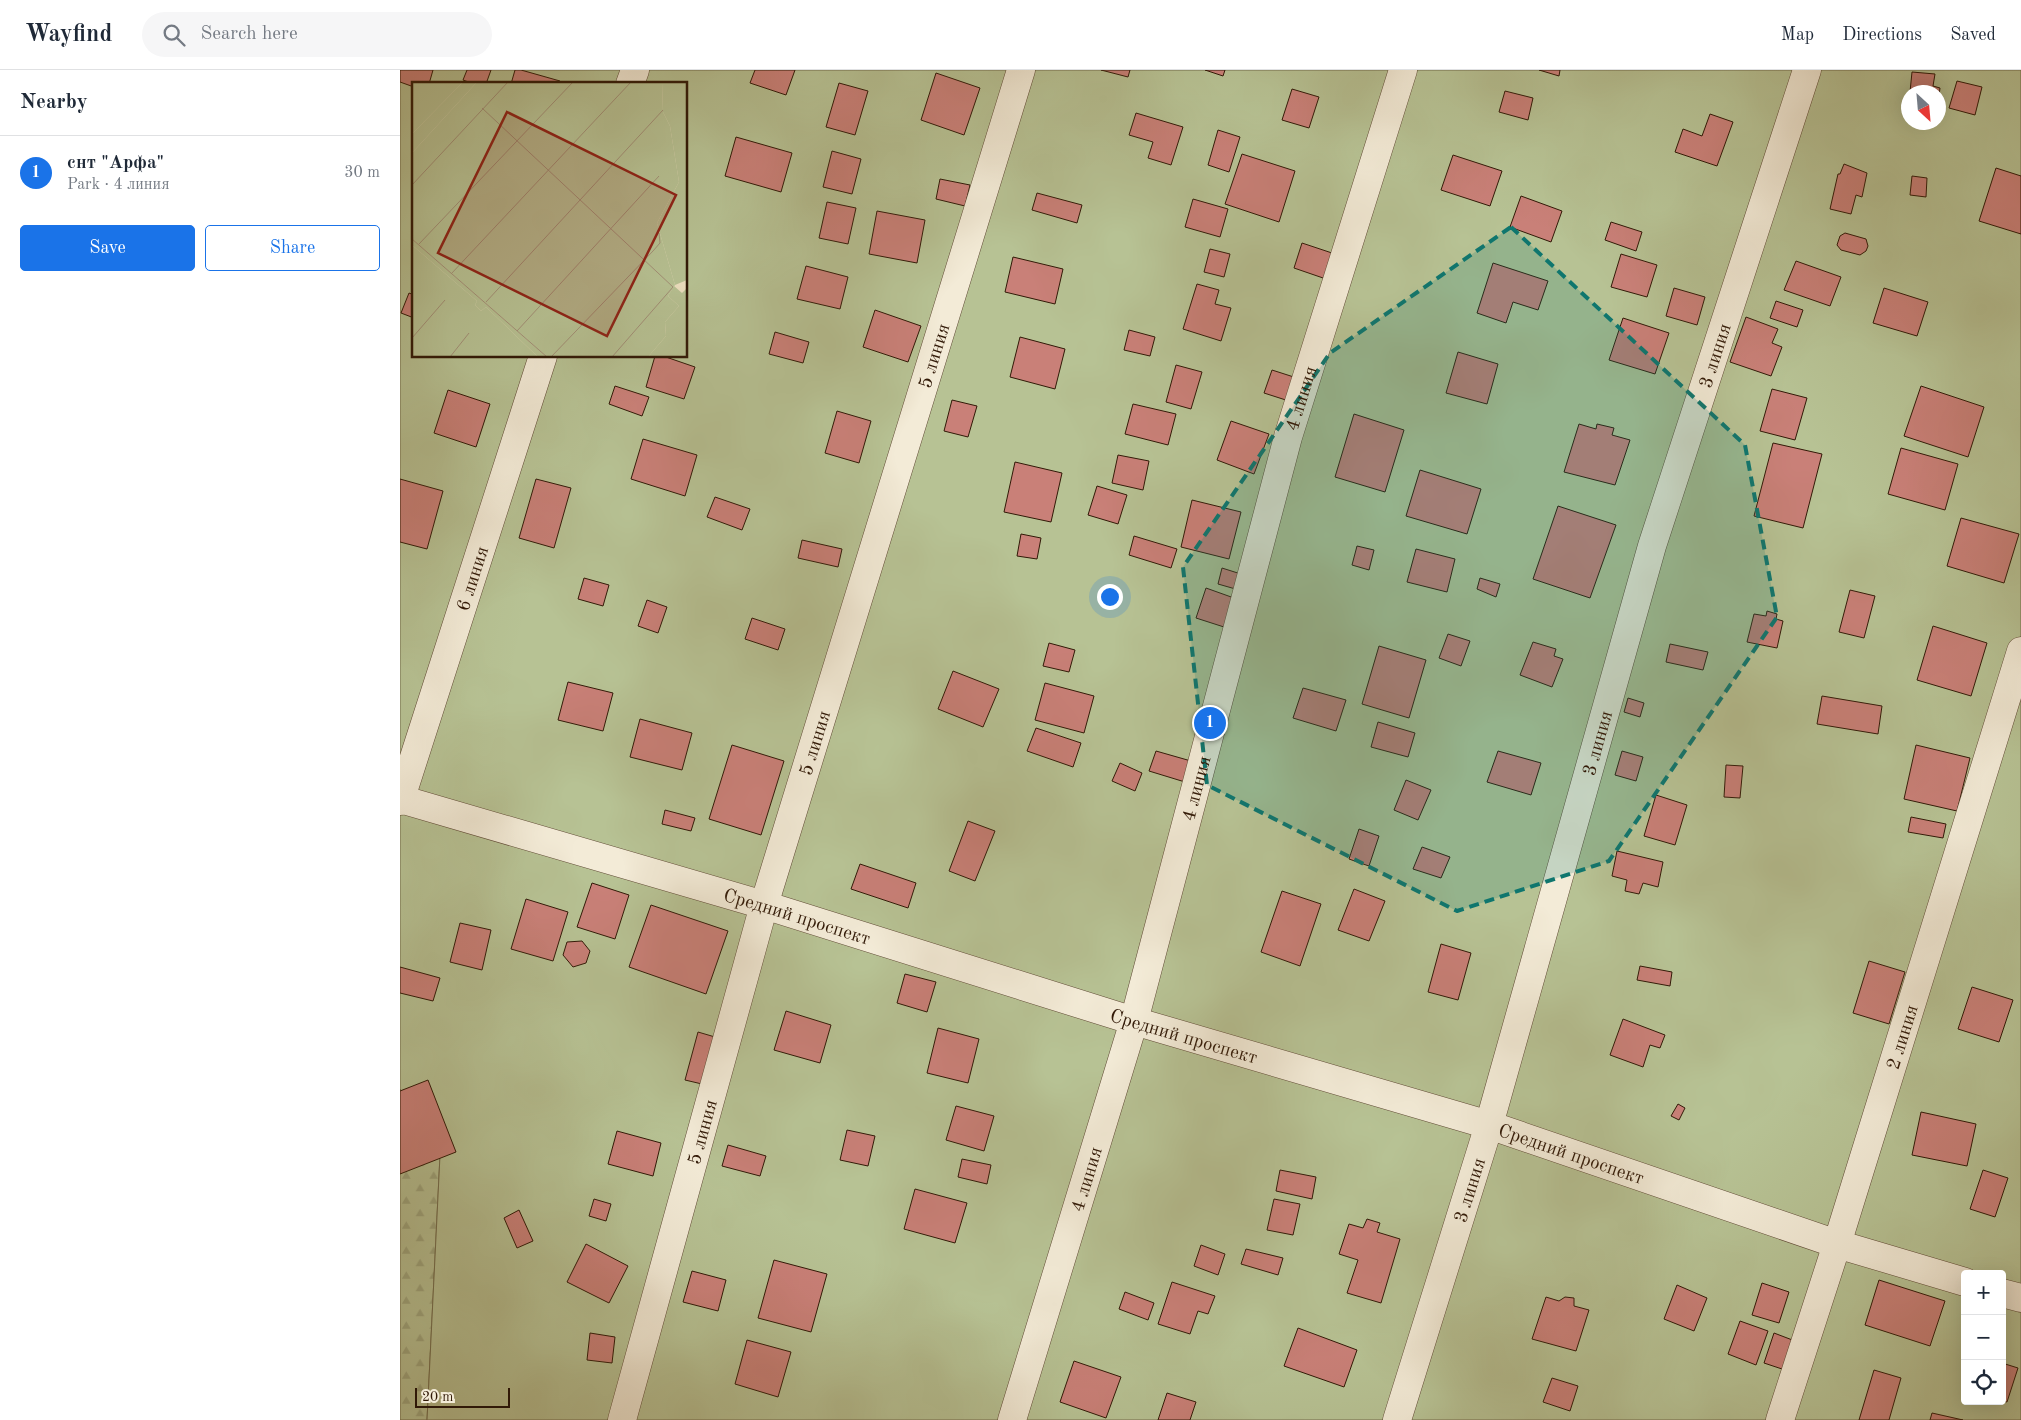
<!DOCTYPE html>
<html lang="en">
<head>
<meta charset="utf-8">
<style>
  :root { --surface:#fff; --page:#f6f6f7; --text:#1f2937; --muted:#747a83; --line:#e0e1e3; --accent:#1a73e8 }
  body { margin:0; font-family:"Old Standard TT",serif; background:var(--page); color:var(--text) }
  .controls { position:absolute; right:15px; bottom:15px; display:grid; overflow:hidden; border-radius:5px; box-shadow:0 5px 20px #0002 }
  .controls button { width:45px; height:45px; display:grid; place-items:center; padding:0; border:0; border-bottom:1px solid var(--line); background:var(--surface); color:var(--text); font:25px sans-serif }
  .compass { position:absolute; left:1501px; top:15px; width:45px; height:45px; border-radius:50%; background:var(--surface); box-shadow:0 5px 20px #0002; rotate:154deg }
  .scale { position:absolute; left:15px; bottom:12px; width:95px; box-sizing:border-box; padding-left:5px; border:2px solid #311907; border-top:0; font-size:14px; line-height:18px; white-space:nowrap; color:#311907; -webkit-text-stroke:4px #f3ebd7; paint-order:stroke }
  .you { position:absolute; left:709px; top:526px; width:18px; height:18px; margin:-12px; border:4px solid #fff; border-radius:50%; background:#1a73e8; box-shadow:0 0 0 8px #1a73e833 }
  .badge { display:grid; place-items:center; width:32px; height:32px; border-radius:50%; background:var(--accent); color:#fff; font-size:16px; font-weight:700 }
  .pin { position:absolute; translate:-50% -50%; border:2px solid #fff; box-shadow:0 1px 5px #0006 }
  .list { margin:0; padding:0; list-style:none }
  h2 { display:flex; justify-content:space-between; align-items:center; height:65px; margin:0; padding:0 20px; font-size:21px }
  h2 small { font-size:16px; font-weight:400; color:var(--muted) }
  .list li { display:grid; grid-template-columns:32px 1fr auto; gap:15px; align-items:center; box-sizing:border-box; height:75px; padding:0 20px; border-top:1px solid var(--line) }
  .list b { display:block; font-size:19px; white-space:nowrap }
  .list p { margin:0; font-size:16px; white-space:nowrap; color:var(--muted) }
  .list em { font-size:16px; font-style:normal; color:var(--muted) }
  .actions { display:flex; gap:10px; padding:15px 20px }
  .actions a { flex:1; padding:11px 0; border:1px solid var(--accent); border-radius:5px; text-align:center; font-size:18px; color:var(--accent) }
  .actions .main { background:var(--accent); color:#fff }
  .icon { flex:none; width:28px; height:28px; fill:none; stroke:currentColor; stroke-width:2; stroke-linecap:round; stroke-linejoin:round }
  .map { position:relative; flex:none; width:1621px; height:1350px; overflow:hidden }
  header { display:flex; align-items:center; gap:30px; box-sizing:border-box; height:70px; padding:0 25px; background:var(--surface); border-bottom:1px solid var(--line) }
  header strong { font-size:24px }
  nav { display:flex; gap:28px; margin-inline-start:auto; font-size:18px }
  .search { width:350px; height:45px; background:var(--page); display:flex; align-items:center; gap:12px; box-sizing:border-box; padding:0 18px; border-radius:28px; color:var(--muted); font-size:19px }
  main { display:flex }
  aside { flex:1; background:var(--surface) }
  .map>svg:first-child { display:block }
</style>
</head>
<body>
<header>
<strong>Wayfind</strong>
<div class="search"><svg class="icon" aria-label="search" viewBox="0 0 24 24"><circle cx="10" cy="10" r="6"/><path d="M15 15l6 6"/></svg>Search here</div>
<nav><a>Map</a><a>Directions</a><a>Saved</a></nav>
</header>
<main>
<aside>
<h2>Nearby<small></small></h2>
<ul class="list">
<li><span class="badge">1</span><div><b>снт &quot;Арфа&quot;</b><p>Park · 4 линия</p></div><em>30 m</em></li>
</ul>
<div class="actions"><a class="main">Save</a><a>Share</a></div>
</aside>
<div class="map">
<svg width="1621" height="1350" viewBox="0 0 1621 1350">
  <defs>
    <pattern id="forest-firs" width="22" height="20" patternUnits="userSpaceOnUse" patternTransform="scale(1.25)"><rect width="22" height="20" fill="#b7c294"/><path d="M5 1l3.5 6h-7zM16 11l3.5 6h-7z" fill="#9ea67e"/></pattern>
  </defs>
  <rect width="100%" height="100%" fill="#ede0c1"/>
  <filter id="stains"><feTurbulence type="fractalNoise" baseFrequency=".004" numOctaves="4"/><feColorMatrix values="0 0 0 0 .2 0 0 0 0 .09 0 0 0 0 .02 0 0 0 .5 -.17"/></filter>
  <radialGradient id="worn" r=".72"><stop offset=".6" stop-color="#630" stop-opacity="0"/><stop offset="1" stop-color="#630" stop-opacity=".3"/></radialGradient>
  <path fill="url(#forest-firs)" stroke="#746e4e" d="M0 1019 41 1065 27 1350H0Z"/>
  <path fill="#b7c294" stroke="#746e4e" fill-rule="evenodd" d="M0 0H1621V1350H27L41 1065 0 1019ZM14 14H286V286H14ZM1508 22H1538V52H1508ZM1565 1204H1602V1331H1565Z"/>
  <g fill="#c98078" stroke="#311907">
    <path d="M0 0H33L29 14H14V17L0 12Z"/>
    <path d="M67 0H91L86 14H74L63 10Z"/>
    <path d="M115 0H121L160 11V14H111Z"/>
    <path d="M355 0H395L386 25 350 13Z"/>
    <path d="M701 0H730L728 7Z"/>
    <path d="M805 0H825L823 6Z"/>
    <path d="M1139 0H1160L1159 6Z"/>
    <path d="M1512 2 1535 4 1533 16 1540 18 1538 33V22H1510Z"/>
    <path d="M536 3 580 18 564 65 521 50Z"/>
    <path d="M1557 11 1582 17 1575 45 1549 38Z"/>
    <path d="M439 13 468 21 455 65 426 57Z"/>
    <path d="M892 19 919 27 909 58 882 50Z"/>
    <path d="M1105 21 1133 28 1128 50 1099 42Z"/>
    <path d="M736 43 783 57 771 95 748 88 753 72 729 65Z"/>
    <path d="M1310 44 1333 52 1317 96 1275 82 1283 59 1302 66Z"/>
    <path d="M818 60 840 67 829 102 808 95Z"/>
    <path d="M336 67 392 83 381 122 325 106Z"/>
    <path d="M432 81 461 89 452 124 423 117Z"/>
    <path d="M842 84 895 101 879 152 825 134Z"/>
    <path d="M1053 85 1102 101 1090 136 1041 120Z"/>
    <path d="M1444 94 1467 103 1462 127 1456 125 1451 144 1430 139 1438 104H1440Z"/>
    <path d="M1596 98 1621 106V164L1579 151Z"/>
    <path d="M1512 106 1527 108 1526 127 1510 125Z"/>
    <path d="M540 109 570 115 565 136 536 129Z"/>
    <path d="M637 123 682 135 677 153 632 140Z"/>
    <path d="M1121 126 1162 141 1151 172 1110 157Z"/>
    <path d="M793 129 828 139 820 167 785 157Z"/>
    <path d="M427 132 456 138 448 174 419 168Z"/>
    <path d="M477 141 525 150 517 193 469 184Z"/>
    <path d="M1211 152 1242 162 1236 181 1205 170Z"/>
    <path d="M1445 163 1466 169 1468 176 1466 181 1460 185 1441 180 1437 175 1440 166Z"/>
    <path d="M902 173 935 184 926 209 894 198Z"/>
    <path d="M810 179 830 184 824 207 804 202Z"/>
    <path d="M1221 184 1257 195 1247 227 1211 217Z"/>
    <path d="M613 187 663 199 655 234 605 222Z"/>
    <path d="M1396 191 1441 207 1430 236 1384 220Z"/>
    <path d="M1093 193 1148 211 1138 240 1113 232 1106 253 1077 243Z"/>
    <path d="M406 196 448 207 440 239 397 229Z"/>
    <path d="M797 214 819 220 815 234 831 238 821 271 783 259Z"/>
    <path d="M1274 218 1305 227 1297 255 1266 246Z"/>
    <path d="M1484 218 1528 232 1517 266 1473 253Z"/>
    <path d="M9 223 14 225V248L1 243Z"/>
    <path d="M1376 231 1403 240 1397 257 1370 248Z"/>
    <path d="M475 240 521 256 508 292 463 277Z"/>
    <path d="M1346 247 1378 259 1372 273 1382 277 1371 306 1330 292Z"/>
    <path d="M1223 248 1269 263 1255 304 1209 290Z"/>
    <path d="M729 260 755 267 750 286 724 280Z"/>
    <path d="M375 262 409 272 403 293 369 284Z"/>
    <path d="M620 267 665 279 655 319 610 307Z"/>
    <path d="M1058 282 1098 294 1087 334 1046 323Z"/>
    <path d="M255 286H263L295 297 284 329 246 317Z"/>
    <path d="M776 295 802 302 791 339 766 332Z"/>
    <path d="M872 300 900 309 892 332 864 323Z"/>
    <path d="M215 316 249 327 242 346 209 334Z"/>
    <path d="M1521 316 1584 337 1568 387 1504 366Z"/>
    <path d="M1372 319 1407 328 1395 370 1360 361Z"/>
    <path d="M48 320 90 334 76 377 34 363Z"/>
    <path d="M552 330 577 336 568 367 544 361Z"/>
    <path d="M733 334 776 344 768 375 725 364Z"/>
    <path d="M437 341 471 351 459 393 425 383Z"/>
    <path d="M954 344 1004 360 985 422 935 407Z"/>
    <path d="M831 351 869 364 854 404 817 390Z"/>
    <path d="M1179 354 1196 359 1197 354 1214 358 1212 365 1230 370 1215 415 1164 402Z"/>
    <path d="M243 369 297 385 285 426 231 409Z"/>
    <path d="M1373 373 1422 384 1403 458 1354 446Z"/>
    <path d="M1501 378 1558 394 1545 440 1488 424Z"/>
    <path d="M718 385 749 391 743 420 712 413Z"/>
    <path d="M615 392 662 403 651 452 604 442Z"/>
    <path d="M1020 400 1081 419 1067 464 1006 446Z"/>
    <path d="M0 409 43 421 27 479 0 472Z"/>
    <path d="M136 409 171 418 154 478 119 468Z"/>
    <path d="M697 416 727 425 718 454 688 445Z"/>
    <path d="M315 427 350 439 342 460 307 447Z"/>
    <path d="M792 430 841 442 829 489 781 477Z"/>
    <path d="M1158 436 1216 455 1190 528 1133 509Z"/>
    <path d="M1561 448 1619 464 1604 513 1547 496Z"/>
    <path d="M621 464 641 468 637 489 617 486Z"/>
    <path d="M734 466 777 479 771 498 729 485Z"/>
    <path d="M402 470 442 479 438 497 398 488Z"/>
    <path d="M957 476 974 480 969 500 952 495Z"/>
    <path d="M1016 479 1055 489 1047 522 1007 512Z"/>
    <path d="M822 498 844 505 839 520 818 514Z"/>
    <path d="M184 508 209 515 203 536 178 529Z"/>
    <path d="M1080 508 1100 514 1096 527 1077 519Z"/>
    <path d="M806 518 834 528 824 557 796 548Z"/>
    <path d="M1450 520 1475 526 1464 568 1439 562Z"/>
    <path d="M247 530 267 537 258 563 238 556Z"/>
    <path d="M1367 541 1377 544 1376 549 1383 551 1377 578 1347 572 1354 544 1366 546Z"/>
    <path d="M352 548 385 559 378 580 345 569Z"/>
    <path d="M1533 556 1587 573 1571 626 1517 610Z"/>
    <path d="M1048 564 1070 571 1061 596 1039 588Z"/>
    <path d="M1133 572 1156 579 1154 586 1163 589 1152 617 1120 605Z"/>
    <path d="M649 573 675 580 669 602 643 596Z"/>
    <path d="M1270 574 1308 582 1303 600 1266 592Z"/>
    <path d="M979 576 1026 590 1009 648 962 634Z"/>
    <path d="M553 601 599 619 583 657 538 639Z"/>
    <path d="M168 612 213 623 203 661 158 650Z"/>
    <path d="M645 613 694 626 684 663 635 650Z"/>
    <path d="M903 618 946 630 936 661 893 648Z"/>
    <path d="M1422 626 1482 636 1478 664 1417 654Z"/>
    <path d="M1228 628 1244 633 1240 647 1224 642Z"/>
    <path d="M240 649 292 663 282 700 230 687Z"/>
    <path d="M978 652 1015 663 1008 687 971 677Z"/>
    <path d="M636 658 681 673 673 697 627 681Z"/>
    <path d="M332 675 384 691 361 765 309 749Z"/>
    <path d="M1516 675 1570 688 1557 741 1504 729Z"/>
    <path d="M756 681 791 691 785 712 749 701Z"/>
    <path d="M1098 681 1141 693 1131 725 1087 712Z"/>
    <path d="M1222 681 1243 687 1236 711 1215 705Z"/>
    <path d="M720 693 742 703 735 721 712 711Z"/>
    <path d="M1326 695 1343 696 1340 728 1324 727Z"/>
    <path d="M1006 710 1031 720 1018 750 994 740Z"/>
    <path d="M1256 725 1287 735 1275 775 1244 766Z"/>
    <path d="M265 740 295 748 291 761 262 754Z"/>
    <path d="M1511 747 1546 754 1543 768 1508 762Z"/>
    <path d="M568 751 595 761 575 811 549 801Z"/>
    <path d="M959 759 979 766 969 796 949 789Z"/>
    <path d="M1022 777 1050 787 1041 808 1013 799Z"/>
    <path d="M1217 781 1263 792 1258 817 1243 813 1239 824 1225 821 1227 810 1212 806Z"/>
    <path d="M460 794 516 813 508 838 451 819Z"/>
    <path d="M192 813 229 825 215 869 177 857Z"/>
    <path d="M954 819 985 831 969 871 938 860Z"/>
    <path d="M882 821 921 834 900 896 861 882Z"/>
    <path d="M126 829 168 842 153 891 111 879Z"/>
    <path d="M251 835 328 861 306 924 229 897Z"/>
    <path d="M60 853 91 860 82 900 50 892Z"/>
    <path d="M182 871 190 881 186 893 173 897 163 885 167 872Z"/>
    <path d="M1041 874 1071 883 1058 930 1028 922Z"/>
    <path d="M1469 891 1505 902 1489 954 1453 943Z"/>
    <path d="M1240 896 1272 902 1270 916 1237 910Z"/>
    <path d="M0 897 40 908 33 931 0 923Z"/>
    <path d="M505 904 536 912 527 942 497 933Z"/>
    <path d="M1572 917 1613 930 1599 972 1558 959Z"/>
    <path d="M386 941 431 955 420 993 374 980Z"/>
    <path d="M1223 949 1265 965 1260 978 1250 975 1243 997 1210 985Z"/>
    <path d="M538 958 579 969 568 1013 527 1003Z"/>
    <path d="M298 962 315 967 302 1014 285 1010Z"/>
    <path d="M28 1010 56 1082 0 1104V1021Z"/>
    <path d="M1278 1034 1285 1038 1279 1050 1271 1046Z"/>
    <path d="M556 1036 594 1046 584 1081 546 1070Z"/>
    <path d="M1521 1042 1576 1054 1567 1096 1512 1085Z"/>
    <path d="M447 1060 475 1066 468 1096 440 1090Z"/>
    <path d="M217 1061 261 1073 253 1106 208 1094Z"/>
    <path d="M328 1075 366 1086 360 1106 322 1096Z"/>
    <path d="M562 1089 591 1095 587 1114 558 1107Z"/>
    <path d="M880 1100 916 1107 912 1129 876 1121Z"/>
    <path d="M1583 1100 1608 1108 1595 1147 1570 1139Z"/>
    <path d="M515 1119 567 1133 555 1173 504 1159Z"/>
    <path d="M194 1129 211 1134 206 1151 189 1146Z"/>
    <path d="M874 1129 900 1134 893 1165 867 1160Z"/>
    <path d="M119 1140 133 1171 117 1178 104 1148Z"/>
    <path d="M967 1149 980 1153 977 1162 1000 1169 981 1233 947 1223 958 1190 939 1184 949 1154 963 1158Z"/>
    <path d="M186 1174 228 1196 209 1233 167 1212Z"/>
    <path d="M801 1175 825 1184 818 1205 794 1196Z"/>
    <path d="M846 1179 883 1188 878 1205 841 1194Z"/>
    <path d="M374 1190 427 1204 411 1262 358 1248Z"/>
    <path d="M292 1201 326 1210 318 1241 283 1232Z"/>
    <path d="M1479 1210 1545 1231 1530 1276 1465 1255Z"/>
    <path d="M772 1212 815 1226 808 1244 798 1241 790 1264 758 1254Z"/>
    <path d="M1362 1213 1389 1222 1379 1253 1352 1245Z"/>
    <path d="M1277 1215 1307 1228 1294 1261 1264 1249Z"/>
    <path d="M725 1222 754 1233 748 1250 719 1239Z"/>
    <path d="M1146 1227 1159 1231 1165 1227 1174 1228V1236L1189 1240 1176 1281 1132 1269Z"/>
    <path d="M1340 1251 1368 1261 1356 1295 1328 1284Z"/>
    <path d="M898 1258 957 1280 944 1317 884 1296Z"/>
    <path d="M190 1263 215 1267 212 1293 187 1290Z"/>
    <path d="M1374 1263 1395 1271 1385 1300 1364 1293Z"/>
    <path d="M347 1270 391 1282 378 1327 335 1314Z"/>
    <path d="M674 1291 721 1307 706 1348 660 1332Z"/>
    <path d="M1602 1293 1618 1298 1607 1332 1602 1331Z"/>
    <path d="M1474 1300 1501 1308 1489 1350H1459Z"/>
    <path d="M1152 1308 1178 1316 1170 1341 1143 1332Z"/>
    <path d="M767 1323 796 1332 790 1350H758Z"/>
    <path d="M1532 1343 1563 1350H1530Z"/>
  </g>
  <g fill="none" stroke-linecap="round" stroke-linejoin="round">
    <g stroke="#604b36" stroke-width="29">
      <g id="minor">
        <path d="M230 14 235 0"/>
        <path id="s1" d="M0 729 364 835 734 951 1089 1055 1437 1174 1565 1212"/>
        <path id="s2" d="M0 731 143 286"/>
        <path d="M1602 1223 1621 1228"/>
        <path id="s3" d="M222 1350 364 835 621 0"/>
        <path id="s4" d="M612 1350 734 951 888 367 1003 0"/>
        <path id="s5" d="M997 1350 1089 1055 1252 476 1407 0"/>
        <path id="s6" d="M1380 1350 1437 1174 1621 581"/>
      </g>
    </g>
    <use href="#minor" stroke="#f3ebd7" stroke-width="28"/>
  </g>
  <path fill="#0f766e" fill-opacity="0.2" stroke="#0f766e" stroke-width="4" stroke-dasharray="10 6" stroke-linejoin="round" d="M1111 157 1345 375 1377 547 1209 791 1057 841 807 715 783 497 930 283Z"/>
  <g text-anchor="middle" stroke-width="5" stroke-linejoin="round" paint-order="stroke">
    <g font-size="19" fill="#311907" stroke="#f3ebd7">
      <text dy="7" stroke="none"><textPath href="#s3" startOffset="1109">5 линия</textPath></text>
      <text dy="7" stroke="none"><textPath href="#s5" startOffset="1111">3 линия</textPath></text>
      <text dy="7" stroke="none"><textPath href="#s4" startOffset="1062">4 линия</textPath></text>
      <text dy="7" stroke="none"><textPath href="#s2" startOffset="234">6 линия</textPath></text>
      <text dy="7" stroke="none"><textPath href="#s3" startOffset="704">5 линия</textPath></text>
      <text dy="7" stroke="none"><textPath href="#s5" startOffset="706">3 линия</textPath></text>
      <text dy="7" stroke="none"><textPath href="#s4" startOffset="658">4 линия</textPath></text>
      <text dy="7" stroke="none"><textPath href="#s1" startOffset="414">Средний проспект</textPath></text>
      <text dy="7" stroke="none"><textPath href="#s1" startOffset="819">Средний проспект</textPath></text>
      <text dy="7" stroke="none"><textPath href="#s6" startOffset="402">2 линия</textPath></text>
      <text dy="7" stroke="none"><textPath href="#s3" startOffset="299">5 линия</textPath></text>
      <text dy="7" stroke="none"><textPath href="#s1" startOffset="1224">Средний проспект</textPath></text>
      <text dy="7" stroke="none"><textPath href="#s4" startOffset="252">4 линия</textPath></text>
      <text dy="7" stroke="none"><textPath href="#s5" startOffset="241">3 линия</textPath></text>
    </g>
  </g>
  <g transform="translate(12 12)">
    <rect width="275" height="275" fill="#ede0c1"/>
    <path d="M51 0H65L0 71V52ZM250 0H275V198L263 203 245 141 267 100 258 44 251 30ZM0 157 135 275H126L74 225 69 229 63 223 65 219 0 163ZM262 204 270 211 275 206V275H236L254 254 253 240 267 224 256 214Z" fill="#b7c294"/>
    <path d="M0 0H51L0 52ZM65 0H250L251 30 258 44 267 100 245 141 263 203 256 214 267 224 253 240 254 254 236 275H135L0 157V71ZM0 163 65 219 63 223 69 229 74 225 126 275H0Z" fill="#b7c294"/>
    <path fill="none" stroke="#a29077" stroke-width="1" d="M70 26 261 205 200 275M0 103 96 0M0 157 135 275M7 162 161 0M39 192 219 0M74 220 251 28M105 249 247 94M0 256 33 218M38 275 57 251M139 275 241 169 248 161 247 151"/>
    <path fill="#8f2418" fill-opacity="0.15" stroke="#8f2418" stroke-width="2.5" d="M95 30 264 113 195 254 26 171Z"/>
    <rect width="275" height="275" fill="none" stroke="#311907" stroke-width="2.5"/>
  </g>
  <rect width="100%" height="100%" filter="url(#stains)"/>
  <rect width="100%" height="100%" fill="url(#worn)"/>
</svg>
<div class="controls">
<button>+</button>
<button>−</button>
<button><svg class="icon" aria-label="locate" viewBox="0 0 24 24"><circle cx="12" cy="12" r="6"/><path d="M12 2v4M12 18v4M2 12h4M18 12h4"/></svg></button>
</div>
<svg class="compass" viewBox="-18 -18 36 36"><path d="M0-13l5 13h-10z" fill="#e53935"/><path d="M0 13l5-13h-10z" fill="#747a83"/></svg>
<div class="scale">20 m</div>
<div class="you"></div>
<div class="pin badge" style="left:810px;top:653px">1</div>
</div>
</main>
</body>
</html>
